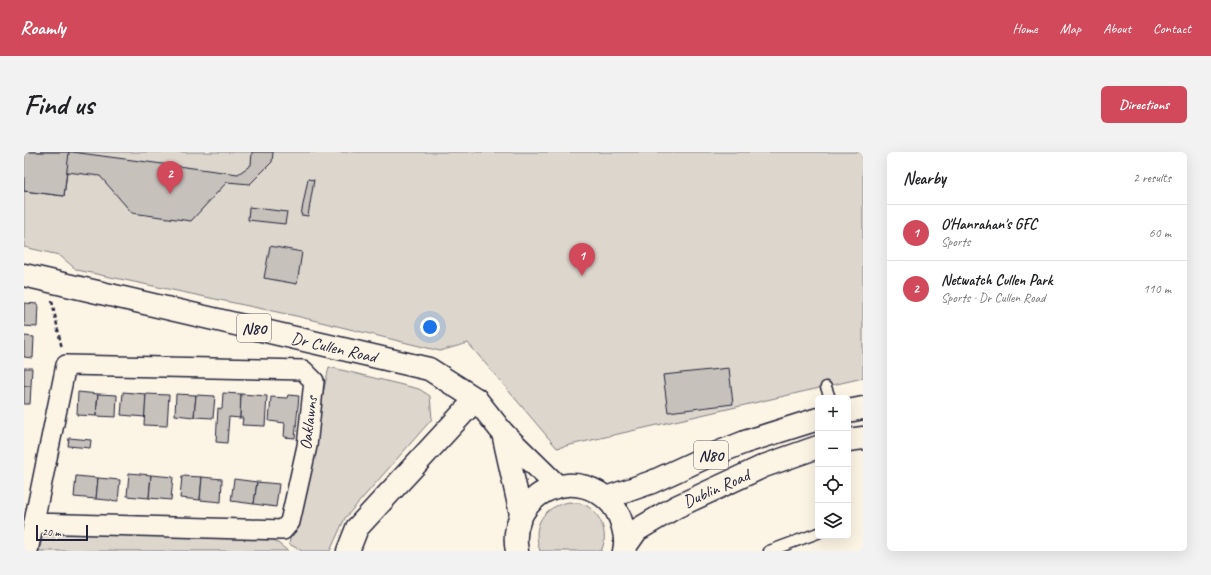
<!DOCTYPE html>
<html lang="en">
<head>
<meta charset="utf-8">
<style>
  :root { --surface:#fff; --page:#f2f2f2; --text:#202124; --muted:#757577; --line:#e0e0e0; --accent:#d1495b }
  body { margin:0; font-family:Caveat,sans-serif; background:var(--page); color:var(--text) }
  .controls { position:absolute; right:12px; bottom:12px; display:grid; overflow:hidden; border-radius:6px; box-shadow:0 4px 16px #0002 }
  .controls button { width:36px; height:36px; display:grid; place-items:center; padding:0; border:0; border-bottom:1px solid var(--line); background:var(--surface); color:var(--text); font:20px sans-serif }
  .scale { position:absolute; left:12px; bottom:10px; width:52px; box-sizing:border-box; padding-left:4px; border:2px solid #22223b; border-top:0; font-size:11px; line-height:14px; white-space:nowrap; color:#22223b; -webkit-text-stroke:3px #fcf5e5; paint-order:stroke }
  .you { position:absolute; left:406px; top:175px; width:14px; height:14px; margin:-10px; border:3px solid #fff; border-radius:50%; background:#1a73e8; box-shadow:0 0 0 6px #1a73e833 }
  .badge { display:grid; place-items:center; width:26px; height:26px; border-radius:50%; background:var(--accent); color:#fff; font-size:13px; font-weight:700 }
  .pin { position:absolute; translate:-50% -33px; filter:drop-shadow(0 1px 2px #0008) }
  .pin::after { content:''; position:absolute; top:21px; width:14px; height:12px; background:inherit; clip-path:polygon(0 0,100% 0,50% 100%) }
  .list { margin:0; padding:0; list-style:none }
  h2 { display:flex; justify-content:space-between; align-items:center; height:52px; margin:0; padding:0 16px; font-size:17px }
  h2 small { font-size:13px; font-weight:400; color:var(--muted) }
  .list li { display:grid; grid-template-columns:26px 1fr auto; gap:12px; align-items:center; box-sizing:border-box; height:56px; padding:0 16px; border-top:1px solid var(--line) }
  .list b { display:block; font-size:15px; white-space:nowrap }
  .list p { margin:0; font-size:13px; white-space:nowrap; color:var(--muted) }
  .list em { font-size:13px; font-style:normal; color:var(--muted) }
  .icon { flex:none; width:22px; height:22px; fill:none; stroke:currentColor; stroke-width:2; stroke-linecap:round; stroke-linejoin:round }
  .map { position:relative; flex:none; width:839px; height:399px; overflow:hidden; border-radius:6px }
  header { display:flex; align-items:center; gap:24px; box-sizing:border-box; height:56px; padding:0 20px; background:var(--accent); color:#fff }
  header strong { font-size:19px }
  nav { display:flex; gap:22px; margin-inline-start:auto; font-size:14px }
  .intro { display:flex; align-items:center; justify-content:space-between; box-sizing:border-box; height:96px; padding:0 24px }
  h1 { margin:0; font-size:28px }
  .button { padding:10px 18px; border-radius:6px; background:var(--accent); color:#fff; font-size:14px; font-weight:700 }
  main { display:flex; gap:24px; padding:0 24px }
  aside { flex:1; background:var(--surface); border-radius:6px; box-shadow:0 4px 16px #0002 }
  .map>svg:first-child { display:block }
</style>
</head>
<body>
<header>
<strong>Roamly</strong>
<nav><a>Home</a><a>Map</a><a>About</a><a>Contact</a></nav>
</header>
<div class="intro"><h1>Find us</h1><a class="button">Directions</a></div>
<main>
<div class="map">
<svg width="839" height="399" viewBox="0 0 839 399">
  <rect width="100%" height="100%" fill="#fcf5e5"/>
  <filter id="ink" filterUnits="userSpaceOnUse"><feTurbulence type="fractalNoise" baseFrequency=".025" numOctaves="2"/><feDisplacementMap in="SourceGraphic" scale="8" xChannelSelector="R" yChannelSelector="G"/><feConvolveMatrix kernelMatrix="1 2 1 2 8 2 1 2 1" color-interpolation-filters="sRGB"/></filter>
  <g filter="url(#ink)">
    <g fill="#dcd6cc" stroke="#7f7c84">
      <path d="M0 0H839V226L533 296 444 191 416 199 272 164 53 118 35 103 0 95Z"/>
      <path d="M305 215 395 237 406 244 408 267 321 366 306 399H278L265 392Z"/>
      <path d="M545 350C551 351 558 351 563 354 578 363 585 384 577 399H516C507 373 519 355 545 350Z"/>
      <path d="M28 380 245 384 264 399H15L19 383Z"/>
    </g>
    <g fill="#c6c1bb" stroke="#22223b">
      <path d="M0 0H48L214 22 227 13 228 0H249L248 10 226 32 203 30 167 69 108 61 76 24 43 20 40 44 0 39Z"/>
      <path d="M0 0H45L40 44 0 39Z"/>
      <path d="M284 27 290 28 284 64 277 63Z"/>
      <path d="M225 55 263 60 261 72 224 68Z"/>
      <path d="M246 94 278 100 273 132 240 126Z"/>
      <path d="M0 151 14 152 13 175 0 174Z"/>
      <path d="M0 184 10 185 9 206 0 205Z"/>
      <path d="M0 216H8L7 234H0Z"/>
      <path d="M705 216 709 252 644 260 639 223Z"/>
      <path d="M0 234H7L6 252H0Z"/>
      <path d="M54 240 74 242 72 264 53 263Z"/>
      <path d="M99 240 122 242 121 265 97 263Z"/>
      <path d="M199 241 217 242 216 266 205 265 203 291 192 290 194 256 198 257Z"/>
      <path d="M74 242 93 243 92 265 72 264Z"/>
      <path d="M122 242 145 243 143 274 120 273Z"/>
      <path d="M152 242 172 243 170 265 151 263Z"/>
      <path d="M217 242 243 244 241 274 218 273 219 266H216Z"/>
      <path d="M172 243 191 244 189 266 170 265Z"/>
      <path d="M264 243 275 244 271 286 260 285 261 271 245 269 247 245 263 246Z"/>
      <path d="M45 286 67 288 66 296 44 294Z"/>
      <path d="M105 321 127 323 125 346 103 344Z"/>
      <path d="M127 323 149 325 147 348 125 346Z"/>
      <path d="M52 324 74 326 72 347 50 345Z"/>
      <path d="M158 324 178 325 176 348 156 346Z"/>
      <path d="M178 325 198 327 197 350 176 348Z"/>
      <path d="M74 326 96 328 94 349 72 347Z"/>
      <path d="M210 327 233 330 230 352 207 349Z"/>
      <path d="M233 330 255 332 252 355 230 352Z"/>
    </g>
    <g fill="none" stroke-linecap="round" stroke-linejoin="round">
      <g stroke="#22223b" stroke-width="13">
        <g id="lane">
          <path d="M802 235 806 246"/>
          <path d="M745 399 794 381"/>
        </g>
      </g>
      <g stroke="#22223b" stroke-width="22">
        <path id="street" d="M4 399 42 213 279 218 290 229 283 294 266 370 259 378 10 371"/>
      </g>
      <g stroke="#22223b" stroke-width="25">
        <path id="secondary" d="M324 399 333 376 452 247"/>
      </g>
      <g stroke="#22223b" stroke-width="25">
        <g id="primary">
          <path d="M0 123 405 217 452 247 479 281 533 334"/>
          <path d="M824 259 839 256"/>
          <path d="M479 281 497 362"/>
          <path d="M824 288 839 286"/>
          <path d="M582 346 628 330 678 307 721 290 794 267"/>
          <path d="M601 395 613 378 652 355 740 314 794 295"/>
          <path d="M493 399C483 352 534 316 575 341 585 347 592 356 596 366 600 377 603 388 600 399"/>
        </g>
      </g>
      <path stroke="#22223b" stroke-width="2.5" stroke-dasharray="4 3" stroke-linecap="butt" d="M28 149 38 197"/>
      <use href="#lane" stroke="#fcf5e5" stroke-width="10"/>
      <use href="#street" stroke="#fcf5e5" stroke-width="19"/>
      <use href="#secondary" stroke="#fcf5e5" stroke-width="22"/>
      <use href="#primary" stroke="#fcf5e5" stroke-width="22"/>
    </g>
  </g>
  <g text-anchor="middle" stroke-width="3" stroke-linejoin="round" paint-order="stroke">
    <g fill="#fcf5e5" stroke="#63616e" stroke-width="1">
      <rect x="213" y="162" width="34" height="28" rx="3"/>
      <rect x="670" y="289" width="34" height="28" rx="3"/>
    </g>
    <g font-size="16" font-weight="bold" fill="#22223b">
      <text x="230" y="182">N80</text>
      <text x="687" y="309">N80</text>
    </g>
    <g font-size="17" fill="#22223b" stroke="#fcf5e5">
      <text transform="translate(310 195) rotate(13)" y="6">Dr Cullen Road</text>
      <text transform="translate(284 271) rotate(-83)" y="6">Oaklawns</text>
      <text transform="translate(692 336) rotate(-24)" y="6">Dublin Road</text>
    </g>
  </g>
</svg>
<div class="controls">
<button>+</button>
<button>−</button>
<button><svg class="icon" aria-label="locate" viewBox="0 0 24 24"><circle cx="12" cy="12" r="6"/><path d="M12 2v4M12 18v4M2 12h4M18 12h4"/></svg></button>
<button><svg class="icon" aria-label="layers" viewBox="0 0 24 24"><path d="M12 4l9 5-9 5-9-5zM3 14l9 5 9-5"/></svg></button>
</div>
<div class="scale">20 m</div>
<div class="you"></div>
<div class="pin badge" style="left:558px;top:124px">1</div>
<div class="pin badge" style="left:146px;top:42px">2</div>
</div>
<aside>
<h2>Nearby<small>2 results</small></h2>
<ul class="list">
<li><span class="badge">1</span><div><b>O'Hanrahan's GFC</b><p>Sports</p></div><em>60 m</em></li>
<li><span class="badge">2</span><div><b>Netwatch Cullen Park</b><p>Sports · Dr Cullen Road</p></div><em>110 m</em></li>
</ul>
</aside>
</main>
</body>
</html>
